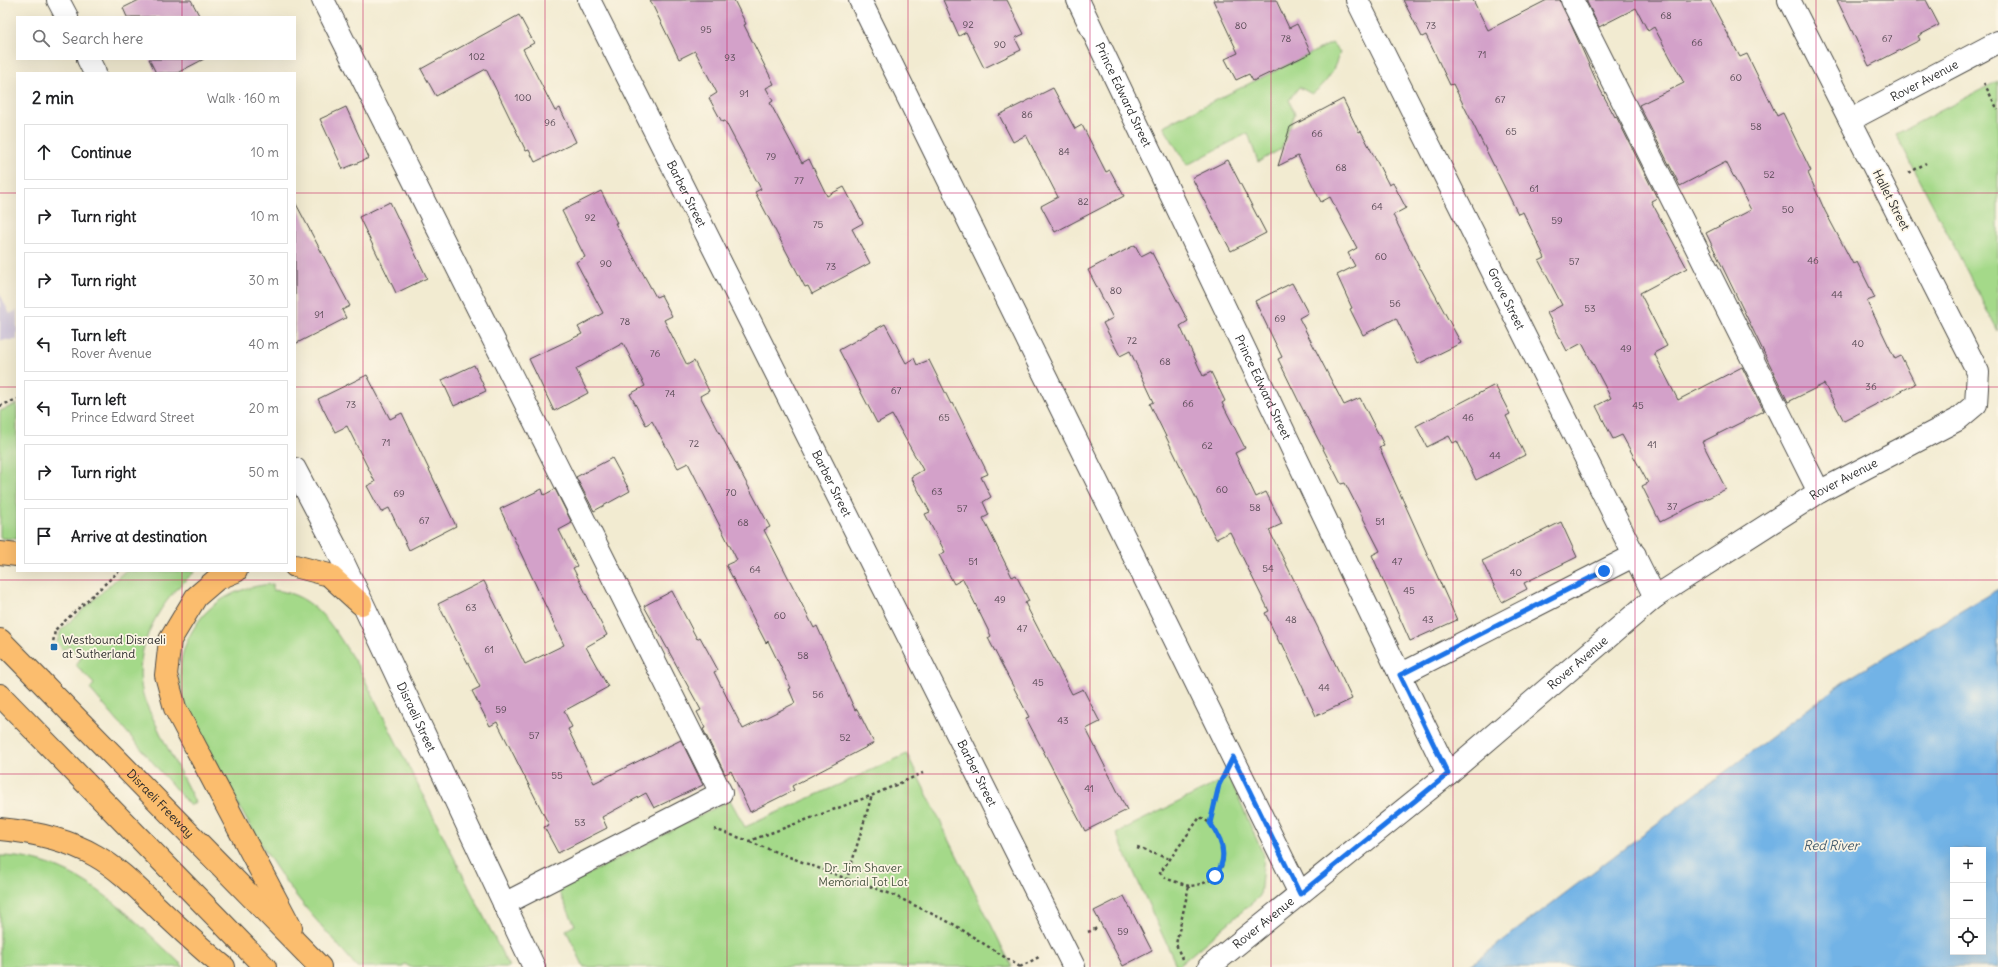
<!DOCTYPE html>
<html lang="en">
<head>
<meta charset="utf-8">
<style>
  :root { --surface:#fff; --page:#f6f6f6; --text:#202124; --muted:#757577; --line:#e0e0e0 }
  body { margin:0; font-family:Delius,sans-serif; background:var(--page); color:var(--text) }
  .controls { position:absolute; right:12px; bottom:12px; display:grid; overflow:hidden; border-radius:0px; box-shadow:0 4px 16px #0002 }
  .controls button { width:36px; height:36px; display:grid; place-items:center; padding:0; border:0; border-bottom:1px solid var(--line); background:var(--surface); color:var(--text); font:20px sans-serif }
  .stop { position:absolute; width:12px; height:12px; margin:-9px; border:3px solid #1a73e8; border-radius:50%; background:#fff }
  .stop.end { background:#1a73e8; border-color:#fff; box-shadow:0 1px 4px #0008 }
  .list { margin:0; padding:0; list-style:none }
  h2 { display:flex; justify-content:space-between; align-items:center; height:52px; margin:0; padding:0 16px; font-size:17px }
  h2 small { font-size:13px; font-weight:400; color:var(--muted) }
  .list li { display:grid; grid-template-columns:26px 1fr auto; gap:12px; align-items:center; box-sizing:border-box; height:56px; margin:0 8px 8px; padding:0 8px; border:1px solid var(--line); border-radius:0px }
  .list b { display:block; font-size:15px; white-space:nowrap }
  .list p { margin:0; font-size:13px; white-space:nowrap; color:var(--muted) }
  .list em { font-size:13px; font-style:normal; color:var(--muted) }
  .icon { flex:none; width:22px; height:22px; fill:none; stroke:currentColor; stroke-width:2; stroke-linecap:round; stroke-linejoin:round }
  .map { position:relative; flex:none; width:1998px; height:967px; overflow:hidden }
  .search { position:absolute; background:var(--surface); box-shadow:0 4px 16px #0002; left:16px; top:16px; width:280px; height:44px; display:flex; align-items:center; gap:10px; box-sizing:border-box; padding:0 14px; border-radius:0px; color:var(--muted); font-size:15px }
  .panel { position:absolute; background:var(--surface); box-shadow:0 4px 16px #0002; left:16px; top:72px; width:280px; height:500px; border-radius:0px }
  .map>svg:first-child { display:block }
</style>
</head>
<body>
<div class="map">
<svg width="1998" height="967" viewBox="0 0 1998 967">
  <rect width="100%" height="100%" fill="#fcf5e5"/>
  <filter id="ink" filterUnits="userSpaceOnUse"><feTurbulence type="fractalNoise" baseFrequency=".025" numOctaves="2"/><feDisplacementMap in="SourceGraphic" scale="8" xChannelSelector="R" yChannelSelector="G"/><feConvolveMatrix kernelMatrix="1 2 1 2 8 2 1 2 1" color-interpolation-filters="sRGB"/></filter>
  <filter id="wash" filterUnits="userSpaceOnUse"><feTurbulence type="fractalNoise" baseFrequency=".012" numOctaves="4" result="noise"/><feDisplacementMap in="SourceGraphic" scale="16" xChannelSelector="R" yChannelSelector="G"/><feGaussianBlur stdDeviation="0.9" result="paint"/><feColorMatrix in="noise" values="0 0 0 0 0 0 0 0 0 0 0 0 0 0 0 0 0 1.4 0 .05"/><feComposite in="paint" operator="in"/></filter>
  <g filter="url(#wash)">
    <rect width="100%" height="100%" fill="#f2ebd1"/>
    <path fill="#c9bfd8" d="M0 294 10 314 17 310V340H0Z"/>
    <g fill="#a4d989" stroke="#68825a">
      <path d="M1332 43 1340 52C1333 71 1329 82 1312 94L1299 87 1289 100 1295 114 1281 149 1258 162 1248 133 1187 165 1163 126Z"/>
      <path d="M1998 81V331L1896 134Z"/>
      <path d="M17 404V539L0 538V411Z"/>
      <path d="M125 571H196C159 600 128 653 145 701 150 714 157 725 162 737 173 759 184 780 195 802L190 806 90 689 94 684 76 665 81 658 69 646 63 650 57 642 61 630Z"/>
      <path d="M273 584V590C319 594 335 632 358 666L509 967H410L405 964 403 967H357C329 934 298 902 275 866 252 832 233 795 213 759 200 734 183 710 180 682 178 658 187 636 201 618 219 596 245 586 273 584Z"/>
      <path d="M907 754 1012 967H584L566 930 575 925 558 890 730 800 745 827Z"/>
      <path d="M1229 777 1264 856 1260 896 1177 967 1116 833Z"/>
      <path d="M0 856C80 857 130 917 184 967H0Z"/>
    </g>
    <path fill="#72b3e6" stroke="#4e6f88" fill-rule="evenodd" d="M1998 589V967H1468L1846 680ZM1953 850H1983V952H1953Z"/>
    <g id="blocks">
      <g fill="#d3a1c9">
        <path d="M139 0H191L200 17H127L123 8Z"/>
        <path d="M650 0H734L746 24 744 25 774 84 766 88 773 101 770 103 802 163 809 159 827 196 844 187 863 223 852 229 870 263 812 294 808 286 805 287 755 192 761 189 725 121 722 122 709 98 717 93 695 51 679 59Z"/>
        <path d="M943 0H1007L1024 34 1015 38 1021 50 984 68 966 32 959 36Z"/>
        <path d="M1213 0H1276L1289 28 1297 24 1311 53 1253 81 1249 74 1236 80 1225 59 1238 53Z"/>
        <path d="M1403 0H1473L1488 30 1547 0H1560L1600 89 1615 117 1616 116 1657 198 1651 201 1687 268 1640 293 1667 346 1654 353 1678 400 1742 367 1764 411 1702 442 1726 489 1660 522 1642 486 1648 483 1622 435 1613 439 1596 406 1611 398 1582 343 1567 351 1547 313 1562 305 1539 261 1545 258 1523 212 1518 214 1453 84 1450 85 1426 35 1422 37Z"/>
        <path d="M1586 0H1710L1740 57 1747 54 1777 116 1783 113 1811 171 1808 173 1825 211 1853 264 1857 262 1875 298 1867 301 1895 359 1901 356 1915 384 1844 421 1824 384 1788 402 1706 233 1751 210 1726 162 1680 186 1639 105 1684 83 1654 27 1648 31 1636 8 1599 27Z"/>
        <path d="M1837 0H1926L1939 25 1918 36 1920 40 1869 66Z"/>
        <path d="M519 15 534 43 523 49 555 111 560 108 576 142 535 162 529 150 526 151 486 69 436 96 421 69Z"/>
        <path d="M149 59H204L177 73H156Z"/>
        <path d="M1053 88 1075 129 1082 125 1106 172 1110 170 1124 196 1055 232 1041 206 1058 197 1026 135 1013 142 999 115Z"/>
        <path d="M1343 99 1359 132 1361 131 1389 185 1393 183 1406 208 1393 215 1420 269H1421L1461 343 1418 364 1396 318 1363 335 1350 309 1352 308 1337 275 1355 266 1348 253 1357 248 1330 197 1321 202 1298 156 1278 166 1290 127Z"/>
        <path d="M346 107 369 158 343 169 320 119Z"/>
        <path d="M1228 160 1266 233 1231 251 1192 178Z"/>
        <path d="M601 191 617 223H615L656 297 661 295 672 316 664 320 687 365 694 361 709 391 700 396 770 527 764 530 814 628 817 626 855 710 857 709 874 743 792 786 794 790 750 812 731 771 725 774 703 729 705 728 697 712 701 710 644 606 672 591 697 639 700 637 718 670 714 672 743 729 795 703 789 689 791 688 768 641 766 643 726 565 737 560 688 463 678 468 652 421 646 425 630 394 645 386 623 343 576 369 588 393 554 411 529 359 582 334 578 327 603 313 576 262 585 257 562 211Z"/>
        <path d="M295 202 350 306 342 310 346 318 295 344Z"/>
        <path d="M390 202 427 278 396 293 359 217Z"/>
        <path d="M1135 245 1141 256 1151 251 1188 321 1180 326 1203 376 1211 372 1225 401 1222 403 1245 448 1235 453 1256 497 1266 492 1282 524 1269 530 1317 626 1352 699 1316 716 1282 643 1280 644 1265 613 1269 611 1230 532 1216 539 1150 404 1154 402 1130 351 1120 356 1103 323 1113 318 1088 270Z"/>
        <path d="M1292 283 1308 313 1299 318 1344 405 1360 398 1384 445 1379 447 1457 620 1410 641 1372 555 1380 551 1345 483 1341 484 1299 402 1278 359 1282 357 1255 301Z"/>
        <path d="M885 324 906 363 914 358 917 365 929 360 951 404 953 403 988 474 981 477 991 497 983 502 989 515 983 518 1012 577 1016 575 1029 601 1025 603 1072 694 1083 689 1100 722 1086 729 1127 810 1085 831 1026 718 1029 717 988 638 991 636 963 579 954 584 939 555 945 552 925 514 930 512 911 477 923 470 892 415 877 423 839 350Z"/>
        <path d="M474 365 486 391 454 406 442 380Z"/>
        <path d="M367 375 390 419 402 413 456 526 409 550 389 508 381 512 367 486 375 482 347 426 335 432 318 399Z"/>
        <path d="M1495 385 1510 414 1506 416 1525 455 1476 480 1457 441 1453 443 1449 436 1427 447 1416 426Z"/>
        <path d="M612 458 630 491 594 511 576 477Z"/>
        <path d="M542 489 544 495 555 489 572 523 559 530 577 566 573 568 607 635 586 647 608 687 564 711 572 727 568 729 594 783 681 740 703 785 654 808 646 793 602 817 607 828 558 853 544 827 549 825 497 722 490 726 472 691 480 687 438 604 484 581 525 664 564 645 500 509Z"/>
        <path d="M1561 522 1577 557 1524 583 1527 589 1502 602 1482 561Z"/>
        <path d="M1124 896 1152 951 1123 966 1094 911Z"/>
      </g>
    </g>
  </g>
  <g filter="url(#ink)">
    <use href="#blocks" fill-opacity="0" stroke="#494844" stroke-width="1"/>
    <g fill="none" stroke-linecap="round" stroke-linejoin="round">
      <g stroke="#494844" stroke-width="24">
        <g id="minor">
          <path d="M58 0 67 17"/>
          <path d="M323 0 721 793 504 904"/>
          <path id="s1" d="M589 0 1074 967"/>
          <path d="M860 0 1300 894"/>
          <path id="s2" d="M1078 0 1400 675 1448 774"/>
          <path id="s3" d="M1357 0 1655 597"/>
          <path d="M1572 0 1819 492"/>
          <path d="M88 59 95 73"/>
          <path id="s4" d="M1850 120 1998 42"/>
          <path id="s5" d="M295 469 337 549 534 967"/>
          <path d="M1400 675 1635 555"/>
          <path id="s6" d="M1209 967 1448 774 1655 597 1819 492 1957 420 1976 404 1978 372 1789 0"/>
        </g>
      </g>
      <g stroke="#494844" stroke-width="24">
        <g id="major">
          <path d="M0 553 17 555"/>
          <path d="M295 566 329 575 361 604"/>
          <path d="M236 571 217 579 196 597 170 640 166 675 175 708 291 928"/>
          <path id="s7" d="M0 640 320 967"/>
          <path d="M0 695 265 967"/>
          <path d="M0 829C33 832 67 839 96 856 119 869 137 888 156 906 178 927 200 948 224 967"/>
        </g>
      </g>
      <g stroke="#494844" stroke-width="2.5" stroke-dasharray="3 3" stroke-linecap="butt">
        <path d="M1984 83 1998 110"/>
        <path d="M1909 173 1926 163"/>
        <path d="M0 406 17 399"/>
        <path d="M54 647 53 643 55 630 119 571"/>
        <path d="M714 829 749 841 873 795 923 773"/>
        <path d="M750 842 847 879 872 795"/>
        <path d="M1137 848 1170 859"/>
        <path d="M847 879 891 894 953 924 1020 967"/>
        <path d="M1189 886 1167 879 1160 873 1200 817 1210 823"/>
        <path d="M1088 932 1097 928"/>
        <path d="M1182 959 1176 944 1189 886C1229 883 1230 850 1210 823L1218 790"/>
        <path d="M1020 967 1039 957"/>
      </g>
      <use href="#minor" stroke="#fff" stroke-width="22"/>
      <use href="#major" stroke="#fbbd6e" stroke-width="22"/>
    </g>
  </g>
  <g fill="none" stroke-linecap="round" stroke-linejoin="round" filter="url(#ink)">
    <path stroke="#1a73e8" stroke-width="5" d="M1215 876C1229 858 1223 840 1210 823L1219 785 1233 757 1300 894 1448 774 1400 675 1604 571"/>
  </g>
  <path fill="none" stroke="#c2185b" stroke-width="1" stroke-opacity="0.55" d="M182 0V17M363 0V967M545 0V967M727 0V967M908 0V967M1090 0V967M1271 0V967M1453 0V967M1635 0V967M1816 0V967M182 59V73M0 193H17M295 193H1998M0 387H17M295 387H1998M182 571V967M0 580H1998M0 774H1998"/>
  <rect fill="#1f6fb2" stroke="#fcf5e5" stroke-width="1.5" x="50" y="643" width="8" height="8" rx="2"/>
  <g text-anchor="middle" stroke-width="3.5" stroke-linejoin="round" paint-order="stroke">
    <g font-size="10" fill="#554852">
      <text x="1666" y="19">68</text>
      <text x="968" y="28">92</text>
      <text x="1241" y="29">80</text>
      <text x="1431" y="29">73</text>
      <text x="706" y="33">95</text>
      <text x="1286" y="42">78</text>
      <text x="1887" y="42">67</text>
      <text x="1697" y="46">66</text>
      <text x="1000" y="48">90</text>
      <text x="1482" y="58">71</text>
      <text x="477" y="60">102</text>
      <text x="730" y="61">93</text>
      <text x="1736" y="81">60</text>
      <text x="744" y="97">91</text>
      <text x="523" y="101">100</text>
      <text x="1500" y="103">67</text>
      <text x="1027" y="118">86</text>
      <text x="550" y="126">96</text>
      <text x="1756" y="130">58</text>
      <text x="1511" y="135">65</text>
      <text x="1317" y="137">66</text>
      <text x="1064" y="155">84</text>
      <text x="771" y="160">79</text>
      <text x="1341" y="171">68</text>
      <text x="1769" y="178">52</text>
      <text x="799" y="184">77</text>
      <text x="1534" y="192">61</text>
      <text x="1083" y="205">82</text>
      <text x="1377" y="210">64</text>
      <text x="1788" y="213">50</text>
      <text x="590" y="221">92</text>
      <text x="1557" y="224">59</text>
      <text x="818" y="228">75</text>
      <text x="1381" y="260">60</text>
      <text x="1813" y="264">46</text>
      <text x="1574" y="265">57</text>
      <text x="606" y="267">90</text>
      <text x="831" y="270">73</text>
      <text x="1116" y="294">80</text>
      <text x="1837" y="298">44</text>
      <text x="1395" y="307">56</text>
      <text x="1590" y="312">53</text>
      <text x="319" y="318">91</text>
      <text x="1280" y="322">69</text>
      <text x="625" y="325">78</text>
      <text x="1132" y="344">72</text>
      <text x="1858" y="347">40</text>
      <text x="1626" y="352">49</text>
      <text x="655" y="357">76</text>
      <text x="1165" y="365">68</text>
      <text x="1871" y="390">36</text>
      <text x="896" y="394">67</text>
      <text x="670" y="397">74</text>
      <text x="1188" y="407">66</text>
      <text x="351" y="408">73</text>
      <text x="1638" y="409">45</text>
      <text x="944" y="421">65</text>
      <text x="1468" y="421">46</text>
      <text x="386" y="446">71</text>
      <text x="694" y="447">72</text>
      <text x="1652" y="448">41</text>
      <text x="1207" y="449">62</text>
      <text x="1495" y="459">44</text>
      <text x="1222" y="493">60</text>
      <text x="937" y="495">63</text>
      <text x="731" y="496">70</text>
      <text x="399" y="497">69</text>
      <text x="1672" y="510">37</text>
      <text x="1255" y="511">58</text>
      <text x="962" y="512">57</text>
      <text x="424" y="524">67</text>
      <text x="1380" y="525">51</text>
      <text x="743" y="526">68</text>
      <text x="973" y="565">51</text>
      <text x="1397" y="565">47</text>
      <text x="1268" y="572">54</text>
      <text x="755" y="573">64</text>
      <text x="1516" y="576">40</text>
      <text x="1409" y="594">45</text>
      <text x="1000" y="603">49</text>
      <text x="471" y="611">63</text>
      <text x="780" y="619">60</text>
      <text x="1291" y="623">48</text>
      <text x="1428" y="623">43</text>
      <text x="1022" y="632">47</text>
      <text x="489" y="653">61</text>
      <text x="803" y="659">58</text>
      <text x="1038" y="686">45</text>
      <text x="1324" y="691">44</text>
      <text x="818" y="698">56</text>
      <text x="501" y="713">59</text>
      <text x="1063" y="724">43</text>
      <text x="534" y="739">57</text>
      <text x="845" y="741">52</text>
      <text x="557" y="779">55</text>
      <text x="1089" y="792">41</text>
      <text x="580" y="826">53</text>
      <text x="1123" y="935">59</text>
    </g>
    <g font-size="12" fill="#2b2b2b" stroke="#fcf5e5">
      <text dy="4" stroke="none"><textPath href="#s4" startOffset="84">Rover Avenue</textPath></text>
      <text dy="4" stroke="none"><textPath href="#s2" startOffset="105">Prince Edward Street</textPath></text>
      <text dy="4" stroke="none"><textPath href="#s1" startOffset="217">Barber Street</textPath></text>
      <text transform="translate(1891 200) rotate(63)" y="4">Hallet Street</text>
      <text dy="4" stroke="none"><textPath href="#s3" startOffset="334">Grove Street</textPath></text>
      <text dy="4" stroke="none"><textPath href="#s2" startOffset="429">Prince Edward Street</textPath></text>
      <text dy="4" stroke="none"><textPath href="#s6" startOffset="802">Rover Avenue</textPath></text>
      <text dy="4" stroke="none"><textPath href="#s1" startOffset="541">Barber Street</textPath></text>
      <text dy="4" stroke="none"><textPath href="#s6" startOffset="478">Rover Avenue</textPath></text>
      <text dy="4" stroke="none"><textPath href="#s5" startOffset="276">Disraeli Street</textPath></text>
      <text dy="4" stroke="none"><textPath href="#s1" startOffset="865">Barber Street</textPath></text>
      <text dy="4" stroke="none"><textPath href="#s7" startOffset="229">Disraeli Freeway</textPath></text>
      <text dy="4" stroke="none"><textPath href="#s6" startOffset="70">Rover Avenue</textPath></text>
    </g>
    <g font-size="12" fill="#2b2b2b" stroke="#fcf5e5" text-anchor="start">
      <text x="62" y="644">Westbound Disraeli<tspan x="62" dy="14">at Sutherland</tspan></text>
    </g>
    <g font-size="12" fill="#495642" stroke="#fcf5e5">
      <text x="863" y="872">Dr. Jim Shaver<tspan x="863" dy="14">Memorial Tot Lot</tspan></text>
    </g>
    <g font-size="13" font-style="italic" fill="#445b6c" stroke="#fcf5e5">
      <text x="1831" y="850">Red River</text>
    </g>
  </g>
</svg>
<div class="controls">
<button>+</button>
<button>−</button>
<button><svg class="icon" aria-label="locate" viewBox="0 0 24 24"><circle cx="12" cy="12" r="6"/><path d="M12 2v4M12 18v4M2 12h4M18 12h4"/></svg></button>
</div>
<div class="stop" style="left:1215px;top:876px"></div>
<div class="stop end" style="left:1604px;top:571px"></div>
<div class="search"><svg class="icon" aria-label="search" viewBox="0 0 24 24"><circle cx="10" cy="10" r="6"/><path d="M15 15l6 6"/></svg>Search here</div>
<section class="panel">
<h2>2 min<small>Walk · 160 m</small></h2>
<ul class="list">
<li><svg class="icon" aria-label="ahead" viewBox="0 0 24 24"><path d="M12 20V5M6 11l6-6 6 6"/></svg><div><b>Continue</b></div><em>10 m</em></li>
<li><svg class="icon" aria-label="right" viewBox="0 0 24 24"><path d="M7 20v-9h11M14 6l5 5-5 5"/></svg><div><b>Turn right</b></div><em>10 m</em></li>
<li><svg class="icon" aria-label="right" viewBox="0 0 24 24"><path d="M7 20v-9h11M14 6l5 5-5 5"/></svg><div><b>Turn right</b></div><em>30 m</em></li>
<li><svg class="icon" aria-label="left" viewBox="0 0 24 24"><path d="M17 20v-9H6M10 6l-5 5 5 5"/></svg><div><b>Turn left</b><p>Rover Avenue</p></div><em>40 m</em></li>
<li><svg class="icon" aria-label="left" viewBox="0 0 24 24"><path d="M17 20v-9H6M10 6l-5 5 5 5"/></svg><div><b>Turn left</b><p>Prince Edward Street</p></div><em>20 m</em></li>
<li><svg class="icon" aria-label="right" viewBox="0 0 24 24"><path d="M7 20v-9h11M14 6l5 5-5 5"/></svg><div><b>Turn right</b></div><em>50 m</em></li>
<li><svg class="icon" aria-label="arrive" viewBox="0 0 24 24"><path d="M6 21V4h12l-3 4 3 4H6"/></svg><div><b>Arrive at destination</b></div></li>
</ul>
</section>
</div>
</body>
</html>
